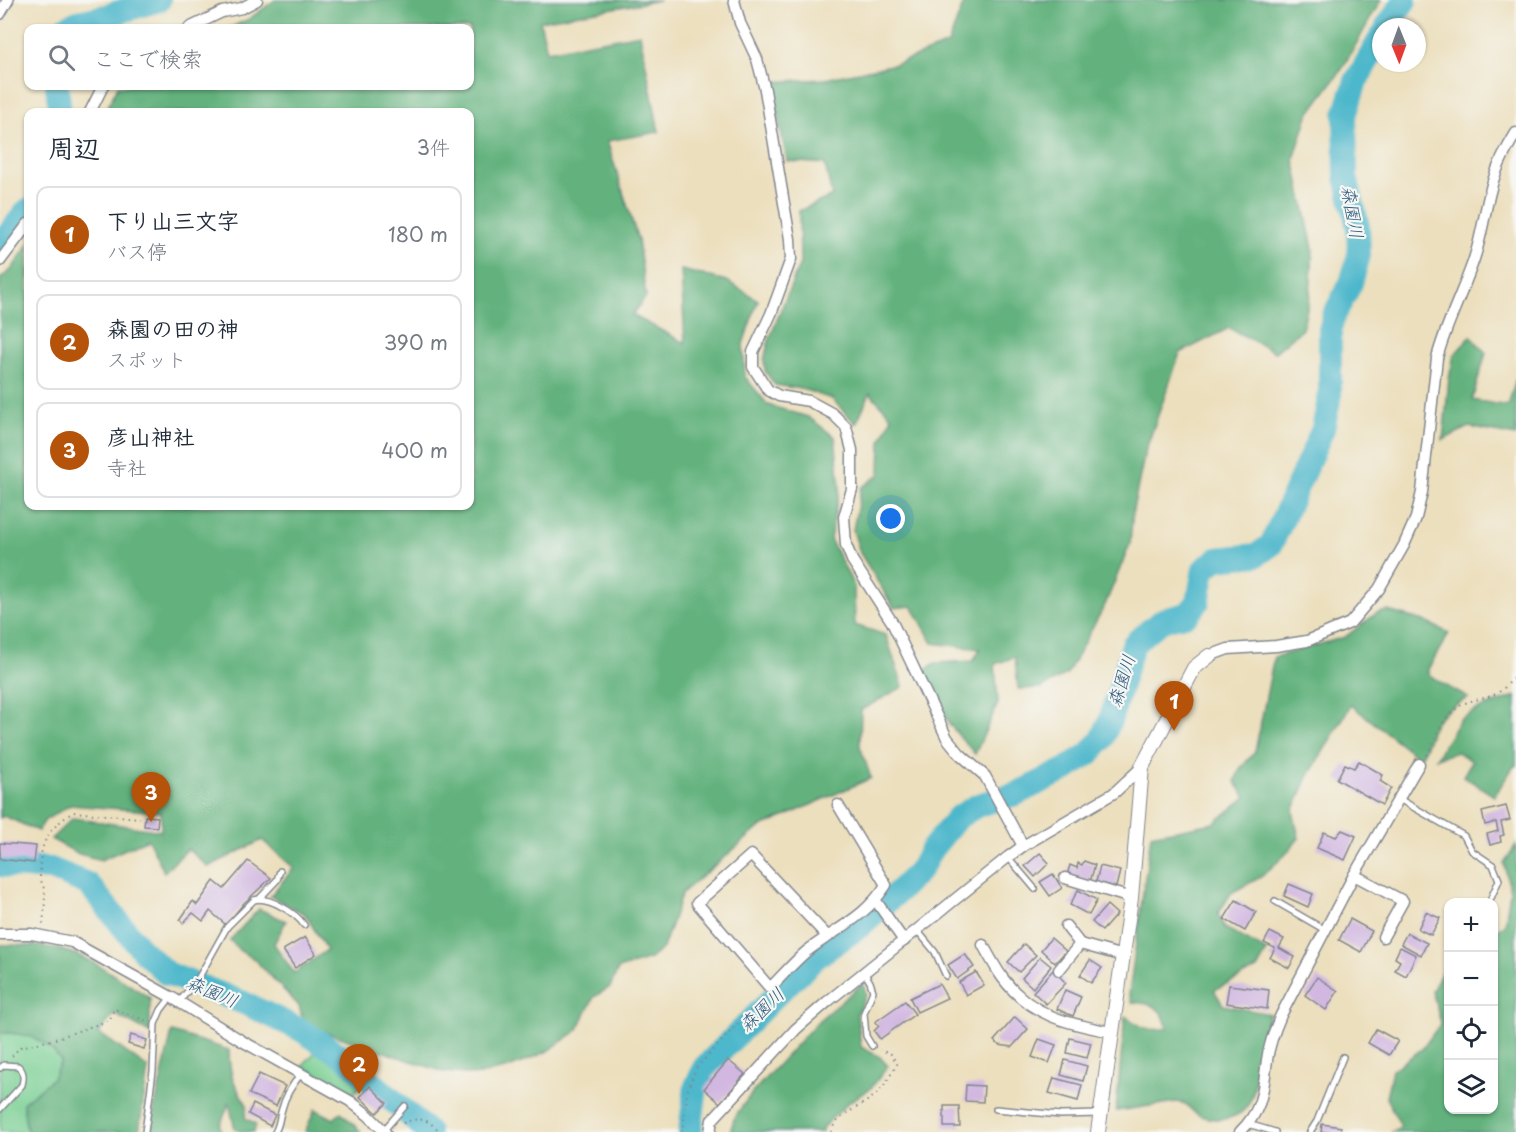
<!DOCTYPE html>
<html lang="ja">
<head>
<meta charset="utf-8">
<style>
  :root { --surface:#fff; --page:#f2f2f3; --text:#1f2937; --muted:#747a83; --line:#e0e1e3; --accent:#b45309 }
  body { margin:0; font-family:"Playpen Sans","Klee One",sans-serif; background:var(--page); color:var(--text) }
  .controls { position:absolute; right:18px; bottom:18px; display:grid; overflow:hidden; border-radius:12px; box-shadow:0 2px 4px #0004 }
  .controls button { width:54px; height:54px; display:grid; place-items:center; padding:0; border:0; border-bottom:2px solid var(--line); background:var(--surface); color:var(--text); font:30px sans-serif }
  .compass { position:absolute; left:1372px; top:18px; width:54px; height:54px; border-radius:50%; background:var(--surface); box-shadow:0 2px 4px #0004; rotate:179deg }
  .you { position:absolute; left:891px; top:519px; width:21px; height:21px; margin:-15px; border:4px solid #fff; border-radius:50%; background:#1a73e8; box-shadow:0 0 0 9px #1a73e833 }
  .badge { display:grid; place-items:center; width:39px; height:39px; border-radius:50%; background:var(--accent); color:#fff; font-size:20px; font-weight:700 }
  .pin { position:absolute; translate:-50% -50px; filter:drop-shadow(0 2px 3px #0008) }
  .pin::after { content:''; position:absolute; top:32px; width:21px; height:18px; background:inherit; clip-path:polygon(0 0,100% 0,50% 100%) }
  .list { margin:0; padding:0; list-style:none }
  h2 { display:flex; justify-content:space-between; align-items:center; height:78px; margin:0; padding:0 24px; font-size:26px }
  h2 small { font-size:20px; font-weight:400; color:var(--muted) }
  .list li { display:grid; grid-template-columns:39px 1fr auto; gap:18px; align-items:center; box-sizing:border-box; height:96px; margin:0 12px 12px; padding:0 12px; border:2px solid var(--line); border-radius:12px }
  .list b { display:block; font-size:22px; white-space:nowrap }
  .list p { margin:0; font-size:20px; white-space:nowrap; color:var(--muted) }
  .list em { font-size:20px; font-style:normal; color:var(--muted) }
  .icon { flex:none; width:33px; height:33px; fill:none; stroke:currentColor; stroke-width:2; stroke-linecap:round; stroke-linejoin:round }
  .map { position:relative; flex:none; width:1516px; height:1132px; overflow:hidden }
  .search { position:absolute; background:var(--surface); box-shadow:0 2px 4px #0004; left:24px; top:24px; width:450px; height:66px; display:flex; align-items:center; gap:15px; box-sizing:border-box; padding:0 21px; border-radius:12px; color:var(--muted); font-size:22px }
  .panel { position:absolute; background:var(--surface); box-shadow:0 2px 4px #0004; left:24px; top:108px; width:450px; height:402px; border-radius:12px }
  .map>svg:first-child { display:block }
</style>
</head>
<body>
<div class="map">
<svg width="1516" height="1132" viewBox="0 0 1516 1132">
  <rect width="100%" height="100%" fill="#f6f6f2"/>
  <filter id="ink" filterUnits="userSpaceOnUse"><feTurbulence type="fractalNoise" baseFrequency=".0167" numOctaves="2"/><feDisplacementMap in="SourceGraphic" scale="12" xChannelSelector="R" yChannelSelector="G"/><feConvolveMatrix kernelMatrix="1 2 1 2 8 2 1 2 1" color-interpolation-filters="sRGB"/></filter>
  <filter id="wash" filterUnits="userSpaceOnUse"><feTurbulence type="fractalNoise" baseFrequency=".008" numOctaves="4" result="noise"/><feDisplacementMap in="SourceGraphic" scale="24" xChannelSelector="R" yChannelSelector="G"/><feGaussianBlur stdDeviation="1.35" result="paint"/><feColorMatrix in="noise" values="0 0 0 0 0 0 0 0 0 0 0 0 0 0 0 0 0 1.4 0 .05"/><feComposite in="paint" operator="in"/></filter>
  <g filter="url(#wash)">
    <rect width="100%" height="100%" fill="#ecdfbd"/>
    <g fill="#7bd094" stroke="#4b8079" stroke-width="1.5">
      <path d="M0 1033C28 1033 45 1038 61 1061L54 1078 23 1103 27 1132H0Z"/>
      <path d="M318 1049 365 1081 353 1094 302 1066Z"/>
    </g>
    <g fill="#64b27e" stroke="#40706e" stroke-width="1.5">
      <path d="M275 0H660L540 21 547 51 640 34 659 132 607 141 638 240 646 296 632 315 685 343 681 270 727 281 758 300 743 344 745 377 768 405 808 417 835 437 840 487 830 539 854 586 855 625 886 635 903 687 861 710 860 746 871 778 759 828 682 893 663 948 650 959 618 969 610 987 594 997 577 1031 546 1052 509 1068 478 1075 444 1072 304 1025 299 1006 253 958 240 951 230 940 259 909 286 921 274 944 294 973 327 950 305 914 270 896 294 868 262 840 208 867 188 849 164 872 148 839 101 860 79 854 51 839 73 818 161 831V812L70 805 45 820 38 831 4 816 0 818V279L12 269 28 245V506H470V112H105L118 86H470V28H229L249 19Z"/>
      <path d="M965 0H1381L1342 69 1308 115 1294 159 1313 249 1310 296 1302 329 1275 352 1229 328 1180 353 1145 452 1133 509 1130 544 1105 605 1067 674 1042 688 1018 689 1015 657 995 664 998 703 975 754 950 725 924 671 935 663 973 661 980 649 933 643 912 606 894 608 860 553 853 530 861 488 880 474 881 441 892 417 870 393 856 424 832 399 802 389 775 385 765 371 764 360 769 340 800 263 799 211 832 196 825 164 787 161 771 82 825 79 896 64 948 44Z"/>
      <path d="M1471 336 1486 353 1472 400 1508 406 1516 379V436L1469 427 1443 440 1449 378 1454 355Z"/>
      <path d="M1388 611 1424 621 1449 633 1428 669V674L1443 684 1468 698C1458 703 1445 710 1437 720 1429 731 1428 747 1419 758L1351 705 1309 775 1293 811 1299 838 1285 855 1261 877 1231 893 1218 914 1225 928 1267 951 1257 969 1214 990 1223 1005 1270 1014C1266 1024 1261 1035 1259 1045 1253 1075 1262 1119 1218 1119 1204 1119 1195 1115 1186 1104L1176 1102 1116 1111 1125 1016C1139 1026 1150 1033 1167 1028 1164 1007 1151 1003 1132 1002L1129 994 1151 835 1214 823 1246 797 1235 782 1240 769 1255 752 1274 657 1345 637 1377 613Z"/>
      <path d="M1516 696V766H1514L1494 796 1463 776 1472 761 1457 752 1436 758 1460 719 1479 709Z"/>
      <path d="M1516 845V1132H1392L1401 1126 1386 1098 1392 1070 1422 1049 1441 1023 1432 991 1448 960V1110H1494V930L1505 925 1510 891 1504 863Z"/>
      <path d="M0 945C22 945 44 945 65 951 92 958 126 983 150 998V1033L114 1014 99 1033 148 1068 139 1132H27L23 1103 53 1078 61 1061C46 1039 26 1032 0 1033Z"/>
      <path d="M863 983 866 995 857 1014 861 1047 880 1057 888 1066 871 1088 849 1102 822 1128V1132H730L735 1116 752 1093 819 1020Z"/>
      <path d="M172 1032 229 1050C229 1075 234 1085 247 1105L245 1118 256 1124 254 1132H242L235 1129 229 1103 220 1126 222 1132H149Z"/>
      <path d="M315 1109 334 1119 341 1112 361 1132H305Z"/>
    </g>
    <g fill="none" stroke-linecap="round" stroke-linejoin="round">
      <g stroke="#4eb7cb" stroke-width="24">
        <path d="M1387 27 1405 0"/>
        <path d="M65 28 78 22 106 16 159 0"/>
        <path d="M57 86 60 112"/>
        <path d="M0 244 28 210"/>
        <path d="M0 865 51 869 88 884 141 949 166 973 244 1003 301 1030 345 1058 428 1132"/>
        <path d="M690 1132 696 1086 704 1068 777 994 819 955 859 927 901 889 921 869 931 850 957 818 978 805 1016 794 1065 770 1090 753 1102 739 1110 721 1133 645 1142 636 1163 620 1188 614 1198 602 1204 569 1217 559 1257 555 1271 545 1323 429 1330 395V330L1334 315 1351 283 1359 255 1358 227 1346 177 1345 115 1356 81 1381 37"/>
      </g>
    </g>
    <g id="blocks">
      <g fill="#d2b8e1">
        <path d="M1359 761 1383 775 1380 781 1391 788 1382 805 1337 779 1345 764 1354 768Z"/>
        <path d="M1506 806 1510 820 1501 822 1504 835 1500 836 1501 842 1490 845 1487 834 1498 831 1496 822 1485 825 1482 812Z"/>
        <path d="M145 816 158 817 157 827 144 826Z"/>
        <path d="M1342 830 1356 836 1345 860 1317 848 1324 832 1336 837Z"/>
        <path d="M0 843 36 846 34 863 0 859Z"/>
        <path d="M1040 853 1049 863 1035 877 1025 866Z"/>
        <path d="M248 861 271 878 244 903 226 925 210 911 203 921 193 913 183 923 180 920 193 901 197 905 214 881 224 889Z"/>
        <path d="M1084 861 1095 865 1090 882 1067 875 1070 865 1077 868 1078 863 1082 865Z"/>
        <path d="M1100 866 1120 871 1116 887 1096 882Z"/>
        <path d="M1053 874 1062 888 1050 896 1040 882Z"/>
        <path d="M1289 884 1313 894 1308 907 1284 896Z"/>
        <path d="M1078 890 1097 900 1089 915 1070 905Z"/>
        <path d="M1236 900 1256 912 1245 931 1224 919Z"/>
        <path d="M1107 905 1117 914 1102 931 1092 922Z"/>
        <path d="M1426 912 1440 918 1431 935 1418 929Z"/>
        <path d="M1350 919 1372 931 1361 952 1339 940Z"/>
        <path d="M1270 932 1284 939 1279 948 1295 957 1289 968 1270 958 1275 948 1264 943Z"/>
        <path d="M1407 933 1427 943 1421 955 1401 944Z"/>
        <path d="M305 937 316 954 295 968 283 950Z"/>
        <path d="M1051 938 1066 951 1055 963 1041 950Z"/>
        <path d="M1024 944 1036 955 1019 972 1008 962Z"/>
        <path d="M1400 947 1416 955 1406 976 1395 970 1400 961 1395 958Z"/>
        <path d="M965 954 974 967 957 979 948 965Z"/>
        <path d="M1040 957 1051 966 1033 988 1022 978Z"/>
        <path d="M1090 960 1102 968 1091 983 1080 975Z"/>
        <path d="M1053 970 1066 983 1046 1004 1033 992Z"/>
        <path d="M976 972 984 985 966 995 959 982Z"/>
        <path d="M1317 977 1338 991 1326 1010 1305 995Z"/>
        <path d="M939 984 947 998 917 1012 910 998Z"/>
        <path d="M1229 985 1269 990 1267 1009 1226 1003Z"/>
        <path d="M1065 990 1081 997 1073 1016 1057 1009Z"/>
        <path d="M905 1001 915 1014 880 1039 874 1031 879 1026 875 1022Z"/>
        <path d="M1015 1017 1028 1029 1012 1047 999 1045 994 1041Z"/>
        <path d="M1376 1029 1398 1041 1389 1055 1368 1043Z"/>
        <path d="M131 1035 147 1040 144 1049 128 1044Z"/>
        <path d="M1070 1038 1091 1043 1087 1058 1067 1053Z"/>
        <path d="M1039 1039 1056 1045 1049 1063 1032 1057Z"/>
        <path d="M728 1060 745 1074 720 1103 704 1089Z"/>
        <path d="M1065 1060 1087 1066 1083 1081 1061 1075Z"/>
        <path d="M259 1074 285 1086 276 1106 249 1094Z"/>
        <path d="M1054 1078 1082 1085 1078 1101 1049 1093Z"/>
        <path d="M966 1085 984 1086 983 1102 965 1101Z"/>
        <path d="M370 1086 387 1103 377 1113 360 1097Z"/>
        <path d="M253 1104 275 1115 270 1126 248 1114Z"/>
        <path d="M944 1106H959L960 1127H944Z"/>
        <path d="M1322 1124 1341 1127V1132H1321Z"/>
      </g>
    </g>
  </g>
  <g filter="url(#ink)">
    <use href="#blocks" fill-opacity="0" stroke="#84878e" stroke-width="1.5"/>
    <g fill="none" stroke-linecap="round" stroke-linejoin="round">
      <g stroke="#84878e" stroke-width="8">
        <g id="service">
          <path d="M1399 799 1464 836 1472 851 1493 865 1499 880 1491 898"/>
          <path d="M1008 857 1035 889"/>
          <path d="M259 899 277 880 280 871"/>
          <path d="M1275 901 1325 930"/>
          <path d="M917 930 935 952 946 976"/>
          <path d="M864 972 870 982 873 991 864 1013 866 1036 872 1046"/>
          <path d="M179 1002 199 977 227 927 254 900C269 896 296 913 304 925"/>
          <path d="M0 1068 4 1065 18 1066C24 1071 24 1077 22 1085L0 1109"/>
          <path d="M996 1109 1061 1115 1099 1114"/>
          <path d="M1248 1124 1275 1132"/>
          <path d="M383 1131 405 1106"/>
          <path d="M145 1132 153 1071 155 1024 161 1010 171 997"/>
          <path d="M275 1132C280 1124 279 1117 282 1109 285 1096 292 1085 301 1074"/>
          <path d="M1310 1132 1317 1121 1343 1057"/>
        </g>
      </g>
      <g stroke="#84878e" stroke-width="13">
        <g id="minor">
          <path d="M734 0 740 23 757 59 765 90 790 239 791 259 771 314 753 352V367L768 390 779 396 809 401 833 414 846 427 852 450V489L844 517 846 545 852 560 892 622 947 738 960 754 985 776 1023 846"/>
          <path d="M0 14 8 0"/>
          <path d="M189 28 222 12 242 8 257 0"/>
          <path d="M90 112 103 86"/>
          <path d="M0 261 28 224"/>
          <path d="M1209 656 1228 649 1276 646 1307 641 1350 623 1379 589 1404 545 1416 518 1422 492 1437 358C1446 324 1463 292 1474 259 1483 233 1485 205 1494 178 1499 162 1507 148 1516 133"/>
          <path d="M1354 875 1403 901 1383 937"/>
          <path d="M1065 878 1131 898"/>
          <path d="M876 901 904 941"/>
          <path d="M1066 926 1080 944"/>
          <path d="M0 934H32L72 942 171 997 242 1041 350 1101 368 1115 385 1132"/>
          <path d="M828 937 751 855 697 903 770 988C782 976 794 962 807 951 837 928 865 918 886 885L838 805"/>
          <path d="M983 945C989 956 995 967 1002 977 1030 1016 1069 1024 1112 1032"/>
          <path d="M1059 970 1080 944 1123 956"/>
          <path d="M710 1132 712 1120 796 1029 827 1002 1008 857 1023 846 1114 793 1142 767"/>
          <path d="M1240 1132C1263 1110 1263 1090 1267 1060 1269 1044 1275 1029 1281 1015L1354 875 1419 764"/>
        </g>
      </g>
      <g stroke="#84878e" stroke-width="16">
        <path id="tertiary" d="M1098 1132 1131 898 1142 767 1194 668 1209 656"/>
      </g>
      <g stroke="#84878e" stroke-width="2" stroke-dasharray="1.5 4.5" stroke-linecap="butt">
        <path d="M1427 755C1435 740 1439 723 1453 711 1467 699 1476 701 1491 696 1501 693 1509 683 1516 675"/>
        <path d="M43 924C44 914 45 904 45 895 45 888 41 883 40 876 39 843 47 830 73 812L140 818"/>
        <path d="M12 1056 20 1047 52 1040 110 1020 114 1009 147 1021"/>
        <path d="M403 1123C422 1116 426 1119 441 1132"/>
        <path d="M682 1132 688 1089 696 1068 764 996"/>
        <path d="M831 1132C836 1114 862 1107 875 1095 884 1088 891 1074 897 1064L891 1054 880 1050"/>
      </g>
      <use href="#service" stroke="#fff" stroke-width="5"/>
      <use href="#minor" stroke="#fff" stroke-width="10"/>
      <use href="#tertiary" stroke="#fff" stroke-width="14"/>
    </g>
  </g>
  <g text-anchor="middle" stroke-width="4.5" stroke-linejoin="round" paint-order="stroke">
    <g font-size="18" font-style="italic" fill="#2a587f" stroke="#f6f6f2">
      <text transform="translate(1352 212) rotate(80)" y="6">森園川</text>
      <text transform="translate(1122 681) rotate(-73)" y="6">森園川</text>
      <text transform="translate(212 992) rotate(23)" y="6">森園川</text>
      <text transform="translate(762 1010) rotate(-44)" y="6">森園川</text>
    </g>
  </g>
</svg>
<div class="controls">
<button>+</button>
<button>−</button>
<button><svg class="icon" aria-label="locate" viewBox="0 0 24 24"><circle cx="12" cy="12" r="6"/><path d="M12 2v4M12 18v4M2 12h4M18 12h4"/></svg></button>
<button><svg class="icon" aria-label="layers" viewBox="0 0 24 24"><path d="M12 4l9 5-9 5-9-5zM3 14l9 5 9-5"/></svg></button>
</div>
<svg class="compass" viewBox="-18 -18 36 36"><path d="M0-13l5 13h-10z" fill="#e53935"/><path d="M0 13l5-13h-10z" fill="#747a83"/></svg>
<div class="you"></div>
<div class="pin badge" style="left:1174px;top:731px">1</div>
<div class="pin badge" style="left:359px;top:1094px">2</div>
<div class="pin badge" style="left:151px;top:822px">3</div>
<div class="search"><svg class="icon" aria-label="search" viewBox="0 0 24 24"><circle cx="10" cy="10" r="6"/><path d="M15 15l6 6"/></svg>ここで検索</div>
<section class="panel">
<h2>周辺<small>3件</small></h2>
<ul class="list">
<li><span class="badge">1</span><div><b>下り山三文字</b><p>バス停</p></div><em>180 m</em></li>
<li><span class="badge">2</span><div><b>森園の田の神</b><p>スポット</p></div><em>390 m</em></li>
<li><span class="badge">3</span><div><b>彦山神社</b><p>寺社</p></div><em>400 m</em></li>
</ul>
</section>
</div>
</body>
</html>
